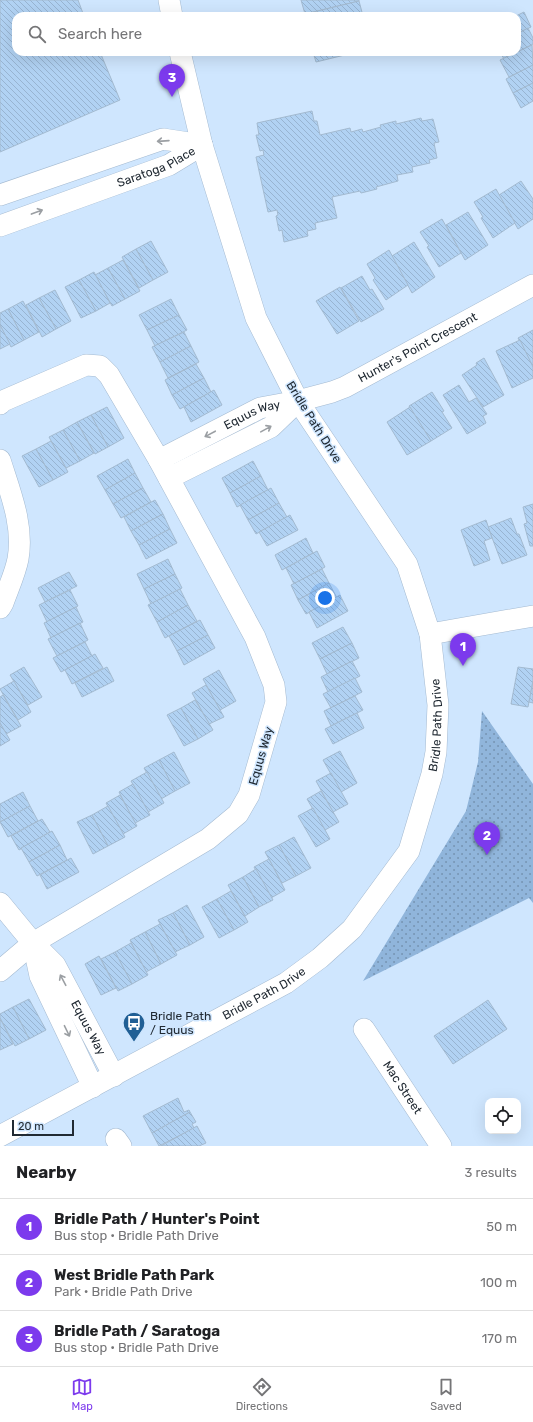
<!DOCTYPE html>
<html lang="en">
<head>
<meta charset="utf-8">
<style>
  :root { --surface:#fff; --page:#f2f2f2; --text:#202124; --muted:#757577; --line:#e0e0e0; --accent:#7c3aed }
  body { margin:0; font-family:Rubik,sans-serif; background:var(--page); color:var(--text) }
  .controls { position:absolute; right:12px; bottom:12px; display:grid; overflow:hidden; border-radius:8px; box-shadow:0 4px 16px #0002 }
  .controls button { width:36px; height:36px; display:grid; place-items:center; padding:0; border:0; border-bottom:1px solid var(--line); background:var(--surface); color:var(--text); font:20px sans-serif }
  .scale { position:absolute; left:12px; bottom:10px; width:62px; box-sizing:border-box; padding-left:4px; border:2px solid #212a33; border-top:0; font-size:11px; line-height:14px; white-space:nowrap; color:#212a33; -webkit-text-stroke:3px #cfe6fe; paint-order:stroke }
  .you { position:absolute; left:325px; top:598px; width:14px; height:14px; margin:-10px; border:3px solid #fff; border-radius:50%; background:#1a73e8; box-shadow:0 0 0 6px #1a73e833 }
  .badge { display:grid; place-items:center; width:26px; height:26px; border-radius:50%; background:var(--accent); color:#fff; font-size:13px; font-weight:700 }
  .pin { position:absolute; translate:-50% -33px; filter:drop-shadow(0 1px 2px #0008) }
  .pin::after { content:''; position:absolute; top:21px; width:14px; height:12px; background:inherit; clip-path:polygon(0 0,100% 0,50% 100%) }
  .list { margin:0; padding:0; list-style:none }
  h2 { display:flex; justify-content:space-between; align-items:center; height:52px; margin:0; padding:0 16px; font-size:17px }
  h2 small { font-size:13px; font-weight:400; color:var(--muted) }
  .list li { display:grid; grid-template-columns:26px 1fr auto; gap:12px; align-items:center; box-sizing:border-box; height:56px; padding:0 16px; border-top:1px solid var(--line) }
  .list b { display:block; font-size:15px; white-space:nowrap }
  .list p { margin:0; font-size:13px; white-space:nowrap; color:var(--muted) }
  .list em { font-size:13px; font-style:normal; color:var(--muted) }
  .icon { flex:none; width:22px; height:22px; fill:none; stroke:currentColor; stroke-width:2; stroke-linecap:round; stroke-linejoin:round }
  .map { position:relative; flex:none; width:533px; height:1146px; overflow:hidden }
  .search { position:absolute; background:var(--surface); box-shadow:0 4px 16px #0002; left:12px; right:12px; top:12px; height:44px; display:flex; align-items:center; gap:10px; box-sizing:border-box; padding:0 14px; border-radius:12px; color:var(--muted); font-size:15px }
  .sheet { height:220px; background:var(--surface) }
  nav { display:flex; justify-content:space-around; align-items:center; box-sizing:border-box; height:56px; border-top:1px solid var(--line); background:var(--surface); font-size:11px; color:var(--muted) }
  nav a { display:grid; justify-items:center; gap:2px }
  nav .on { color:var(--accent) }
  .map>svg:first-child { display:block }
</style>
</head>
<body>
<div class="map">
<svg width="533" height="1146" viewBox="0 0 533 1146">
  <defs>
    <pattern id="park-dots" width="8" height="8" patternUnits="userSpaceOnUse"><rect width="8" height="8" fill="#90b5db"/><path d="M2 2h.1M6 6h.1" fill="none" stroke="#7593b2" stroke-width="1.8" stroke-linecap="round"/></pattern>
    <pattern id="building-back-hatch" width="6" height="6" patternUnits="userSpaceOnUse"><rect width="6" height="6" fill="#b1d2f3"/><path d="M-1 5l2 2M0 0l6 6M5-1l2 2" fill="none" stroke="#98b4d1"/></pattern>
  </defs>
  <rect width="100%" height="100%" fill="#cfe6fe"/>
  <path fill="url(#park-dots)" d="M482 711 533 784V903L529 898 363 981 466 811 478 762Z"/>
  <g fill="url(#building-back-hatch)" stroke="#a3bad0">
    <path d="M0 0H78L84 16H16V52H100L120 100 0 152Z"/>
    <path d="M301 0H359V1L305 14Z"/>
    <path d="M359 1 363 16H305V14Z"/>
    <path d="M524 12 531 27 517 34 516 16Z"/>
    <path d="M528 28 533 38V44L504 59 500 52H517V34Z"/>
    <path d="M532 45 533 65 509 77 500 60Z"/>
    <path d="M313 52H357L316 62Z"/>
    <path d="M533 65V83L513 93 506 79Z"/>
    <path d="M533 83V101L521 108 513 93Z"/>
    <path d="M312 111 314 121H317L320 135 350 128 351 132 362 129 363 132 381 127 380 125 396 121V124L421 118 422 121 433 119 439 142 434 143 437 158 429 160 430 163 412 167 413 172 397 175 398 181 376 187 377 189 361 193 360 191 332 197 337 218 315 223 316 229 307 231 308 236 284 242 282 230 279 231 276 216 278 215 277 210 268 212 256 157 264 155 263 150 260 151 256 135H259L257 123Z"/>
    <path d="M521 181 533 199V219L518 229 499 195Z"/>
    <path d="M496 189 515 223 493 238 481 218 483 217 474 202Z"/>
    <path d="M468 212 488 245 465 260 446 225Z"/>
    <path d="M442 219 461 253 439 267 427 247 429 246 420 232Z"/>
    <path d="M151 241 168 272 153 280 136 249Z"/>
    <path d="M414 242 435 277 412 293 392 256Z"/>
    <path d="M136 249 153 280 139 288 122 257Z"/>
    <path d="M389 250 408 285 386 300 373 280 375 278 367 264Z"/>
    <path d="M123 260 140 291 125 299 108 268Z"/>
    <path d="M108 268 125 299 112 306 95 275Z"/>
    <path d="M94 272 110 303 96 311 79 280Z"/>
    <path d="M362 276 370 290 372 289 384 309 361 322 341 288Z"/>
    <path d="M79 280 96 311 81 318 65 287Z"/>
    <path d="M340 287 359 321 337 334 316 301Z"/>
    <path d="M55 290 71 321 56 329 39 298Z"/>
    <path d="M39 298 56 329 42 337 26 305Z"/>
    <path d="M171 299 179 315 147 330 139 315Z"/>
    <path d="M23 301 39 332 24 340 8 309Z"/>
    <path d="M8 309 24 340 11 347 0 325V313Z"/>
    <path d="M179 315 187 330 155 346 147 330Z"/>
    <path d="M0 325 10 344 0 349Z"/>
    <path d="M533 330V367L518 338Z"/>
    <path d="M184 332 191 346 160 362 152 347Z"/>
    <path d="M520 340 533 367V378L512 388 496 351Z"/>
    <path d="M191 346 199 362 168 378 160 362Z"/>
    <path d="M484 358 504 395 483 407 462 375 477 365 476 363Z"/>
    <path d="M196 364 204 378 172 395 165 380Z"/>
    <path d="M204 378 211 392 180 409 172 395Z"/>
    <path d="M459 385 469 402 476 398 487 414 483 416 486 423 467 434 443 395Z"/>
    <path d="M214 390 222 405 191 422 184 407Z"/>
    <path d="M432 392 444 411 442 412 452 428 431 441 409 406Z"/>
    <path d="M107 407 124 438 108 447 91 415Z"/>
    <path d="M410 407 431 441 407 455 387 422Z"/>
    <path d="M91 415 108 447 95 454 77 422Z"/>
    <path d="M77 422 94 453 80 461 63 430Z"/>
    <path d="M63 430 80 461 66 468 49 437Z"/>
    <path d="M51 441 68 472 53 480 36 449Z"/>
    <path d="M36 449 53 480 39 487 22 456Z"/>
    <path d="M128 459 135 473 105 490 97 476Z"/>
    <path d="M253 461 261 476 230 493 222 478Z"/>
    <path d="M135 473 143 488 113 504 105 490Z"/>
    <path d="M261 476 268 490 237 507 230 493Z"/>
    <path d="M143 488 151 502 121 518 113 504Z"/>
    <path d="M271 488 279 503 248 520 240 505Z"/>
    <path d="M155 500 163 514 131 531 124 517Z"/>
    <path d="M279 503 287 517 256 534 248 520Z"/>
    <path d="M533 504V546H530L524 524 527 523 523 507Z"/>
    <path d="M163 514 170 529 139 545 131 531Z"/>
    <path d="M290 515 298 530 267 546 259 532Z"/>
    <path d="M511 518 517 534H519L527 555 502 564 488 527Z"/>
    <path d="M486 520 492 538 484 541 490 560 474 566 461 530Z"/>
    <path d="M170 529 177 543 146 559 139 545Z"/>
    <path d="M306 538 313 553 282 570 275 555Z"/>
    <path d="M317 551 325 567 294 584 286 568Z"/>
    <path d="M168 559 175 574 144 589 137 574Z"/>
    <path d="M322 569 329 583 298 600 291 585Z"/>
    <path d="M69 572 77 586 45 602 38 588Z"/>
    <path d="M175 574 182 588 151 604 144 589Z"/>
    <path d="M329 583 337 598 306 614 298 600Z"/>
    <path d="M180 589 188 605 157 622 148 605Z"/>
    <path d="M70 590 78 606 47 622 39 605Z"/>
    <path d="M340 595 348 611 317 628 309 612Z"/>
    <path d="M188 605 197 621 165 638 157 622Z"/>
    <path d="M76 607 83 622 51 638 44 623Z"/>
    <path d="M200 620 208 635 177 651 169 636Z"/>
    <path d="M80 623 88 640 57 656 48 639Z"/>
    <path d="M343 627 352 643 320 659 312 643Z"/>
    <path d="M208 635 215 648 184 665 177 651Z"/>
    <path d="M85 642 92 656 61 672 53 658Z"/>
    <path d="M352 643 359 658 327 674 320 659Z"/>
    <path d="M95 654 103 668 72 684 65 670Z"/>
    <path d="M352 661 360 676 328 692 321 677Z"/>
    <path d="M24 667 42 697 28 705 10 675Z"/>
    <path d="M107 667 114 681 82 697 75 683Z"/>
    <path d="M518 667 533 669V681L528 707 511 704Z"/>
    <path d="M219 670 236 701 220 710 203 679Z"/>
    <path d="M355 678 362 692 331 708 323 694Z"/>
    <path d="M14 681 31 712 18 720 0 689Z"/>
    <path d="M533 681V703L529 702Z"/>
    <path d="M206 685 224 717 209 724 192 693Z"/>
    <path d="M3 695 21 726 6 734 0 723V697Z"/>
    <path d="M355 696 363 710 331 726 324 711Z"/>
    <path d="M195 700 213 730 198 739 181 708Z"/>
    <path d="M181 708 198 739 184 746 167 715Z"/>
    <path d="M357 713 364 728 333 744 325 729Z"/>
    <path d="M0 723 10 740 0 746Z"/>
    <path d="M340 751 357 783 341 792 323 760Z"/>
    <path d="M174 752 190 783 175 791 159 760Z"/>
    <path d="M159 760 175 791 161 799 144 768Z"/>
    <path d="M147 772 164 803 148 812 131 781Z"/>
    <path d="M331 773 348 804 333 812 316 781Z"/>
    <path d="M133 784 150 815 135 823 119 792Z"/>
    <path d="M321 791 339 822 325 830 307 799Z"/>
    <path d="M23 792 30 806 0 822V804Z"/>
    <path d="M120 795 137 826 123 834 106 803Z"/>
    <path d="M30 806 38 821 8 837 0 822Z"/>
    <path d="M108 806 125 837 108 846 92 815Z"/>
    <path d="M313 808 330 839 316 847 298 816Z"/>
    <path d="M92 815 108 846 93 854 77 822Z"/>
    <path d="M42 819 50 832 19 850 11 836Z"/>
    <path d="M52 831 60 845 29 862 21 848Z"/>
    <path d="M294 837 311 868 296 876 279 845Z"/>
    <path d="M60 845 67 860 37 876 29 862Z"/>
    <path d="M279 845 296 876 282 883 265 852Z"/>
    <path d="M71 858 79 872 47 889 40 875Z"/>
    <path d="M269 859 285 890 271 898 254 867Z"/>
    <path d="M256 869 273 900 259 907 243 877Z"/>
    <path d="M243 877 259 907 245 916 228 885Z"/>
    <path d="M231 891 248 922 234 930 217 899Z"/>
    <path d="M217 899 234 930 219 938 202 907Z"/>
    <path d="M187 905 204 937 190 945 173 913Z"/>
    <path d="M173 913 190 945 175 952 158 920Z"/>
    <path d="M160 924 177 955 161 964 145 932Z"/>
    <path d="M145 932 161 964 146 972 130 940Z"/>
    <path d="M131 943 148 975 132 984 115 952Z"/>
    <path d="M115 952 132 984 118 991 101 959Z"/>
    <path d="M99 956 116 988 101 995 85 964Z"/>
    <path d="M29 999 46 1030 29 1039 13 1007Z"/>
    <path d="M488 1000 507 1029 453 1064 434 1036Z"/>
    <path d="M13 1007 29 1039 15 1046 0 1018V1014Z"/>
    <path d="M0 1018 13 1044 0 1050Z"/>
    <path d="M178 1098 184 1112 189 1110 190 1112 152 1133 143 1116Z"/>
    <path d="M190 1112 196 1122 192 1124 194 1128 159 1146 152 1133Z"/>
    <path d="M197 1126 206 1143 199 1146H161Z"/>
  </g>
  <g fill="none" stroke-linecap="round" stroke-linejoin="round">
    <g stroke="#a4bad1" stroke-width="22">
      <g id="minor">
        <path d="M169 0 172 16"/>
        <path d="M0 195 163 139 202 145"/>
        <path id="s1" d="M0 226 169 165 202 145"/>
        <path d="M0 404 3 401 86 365 100 366 109 375 159 460 255 637 274 685 276 702 249 795 238 814 208 839 33 943 0 971"/>
        <path d="M0 460C10 492 24 525 18 559 15 574 8 589 3 603L0 608"/>
        <path id="s2" d="M159 460 260 408 298 401 332 392 345 387 533 285"/>
        <path d="M169 478 271 427 298 401"/>
        <path d="M430 634 533 616"/>
        <path id="s3" d="M0 903 33 943 55 965 114 1076"/>
        <path d="M33 943 40 976 93 1087"/>
        <path id="s4" d="M364 1029 441 1146"/>
        <path id="s5" d="M0 1136 286 983 320 958 352 929 409 851 432 774 436 752 438 705 430 634 407 564 298 401 256 318 202 145 180 52"/>
        <path d="M116 1139 121 1146"/>
      </g>
    </g>
    <use href="#minor" stroke="#fff" stroke-width="21"/>
  </g>
  <defs><path id="oneway-shaft" d="M-6 0H5M1.5-3L5.5 0L1.5 3" fill="none" stroke-width="1.6" stroke-linecap="round" stroke-linejoin="round"/></defs>
  <g stroke="#9b9fa3">
    <use href="#oneway-shaft" transform="translate(163 141) rotate(176)"/>
    <use href="#oneway-shaft" transform="translate(37 212) rotate(-20)"/>
    <use href="#oneway-shaft" transform="translate(266 429) rotate(-29)"/>
    <use href="#oneway-shaft" transform="translate(210 434) rotate(152)"/>
    <use href="#oneway-shaft" transform="translate(63 980) rotate(-118)"/>
    <use href="#oneway-shaft" transform="translate(67 1031) rotate(64)"/>
  </g>
  <defs>
    <g id="bus-pin" transform="scale(1.15)"><path d="M0 17L-7.5 6A9.5 9.5 0 1 1 7.5 6Z" fill="#205f95" stroke="#cfe6fe"/><path d="M-5-6H5V4H4V6H2V4H-2V6H-4V4H-5ZM-3.5-4V0h7V-4ZM-3.5 1.2v1.5H-2V1.2ZM2 1.2v1.5H3.5V1.2Z" fill="#fff"/></g>
  </defs>
  <g fill-rule="evenodd">
    <use href="#bus-pin" x="134" y="1023"/>
  </g>
  <g text-anchor="middle" stroke-width="3" stroke-linejoin="round" paint-order="stroke">
    <g font-size="12" fill="#212a33" stroke="#cfe6fe">
      <text dy="4" stroke="none"><textPath href="#s1" startOffset="167">Saratoga Place</textPath></text>
      <text dy="4" stroke="none"><textPath href="#s2" startOffset="284">Hunter's Point Crescent</textPath></text>
      <text dy="4" stroke="none"><textPath href="#s2" startOffset="104">Equus Way</textPath></text>
      <text transform="translate(314 422) rotate(58)" y="4">Bridle Path Drive</text>
      <text dy="4" stroke="none"><textPath href="#s5" startOffset="636">Bridle Path Drive</textPath></text>
      <text transform="translate(261 756) rotate(-74)" y="4">Equus Way</text>
      <text dy="4" stroke="none"><textPath href="#s5" startOffset="300">Bridle Path Drive</textPath></text>
      <text dy="4" stroke="none"><textPath href="#s3" startOffset="154">Equus Way</textPath></text>
      <text dy="4" stroke="none"><textPath href="#s4" startOffset="70">Mac Street</textPath></text>
    </g>
    <g font-size="12" fill="#212a33" stroke="#cfe6fe" text-anchor="start">
      <text x="150" y="1020">Bridle Path<tspan x="150" dy="14">/ Equus</tspan></text>
    </g>
  </g>
</svg>
<div class="controls">
<button><svg class="icon" aria-label="locate" viewBox="0 0 24 24"><circle cx="12" cy="12" r="6"/><path d="M12 2v4M12 18v4M2 12h4M18 12h4"/></svg></button>
</div>
<div class="scale">20 m</div>
<div class="you"></div>
<div class="pin badge" style="left:463px;top:666px">1</div>
<div class="pin badge" style="left:487px;top:855px">2</div>
<div class="pin badge" style="left:172px;top:97px">3</div>
<div class="search"><svg class="icon" aria-label="search" viewBox="0 0 24 24"><circle cx="10" cy="10" r="6"/><path d="M15 15l6 6"/></svg>Search here</div>
</div>
<section class="sheet">
<h2>Nearby<small>3 results</small></h2>
<ul class="list">
<li><span class="badge">1</span><div><b>Bridle Path / Hunter's Point</b><p>Bus stop · Bridle Path Drive</p></div><em>50 m</em></li>
<li><span class="badge">2</span><div><b>West Bridle Path Park</b><p>Park · Bridle Path Drive</p></div><em>100 m</em></li>
<li><span class="badge">3</span><div><b>Bridle Path / Saratoga</b><p>Bus stop · Bridle Path Drive</p></div><em>170 m</em></li>
</ul>
</section>
<nav>
<a class="on"><svg class="icon" aria-label="map" viewBox="0 0 24 24"><path d="M3 6l6-2 6 2 6-2v14l-6 2-6-2-6 2zM9 4v14M15 6v14"/></svg>Map</a>
<a><svg class="icon" aria-label="directions" viewBox="0 0 24 24"><path d="M12 3l9 9-9 9-9-9zM9 14v-3h6M13 9l2 2-2 2"/></svg>Directions</a>
<a><svg class="icon" aria-label="saved" viewBox="0 0 24 24"><path d="M7 4h10v16l-5-4-5 4z"/></svg>Saved</a>
</nav>
</body>
</html>
